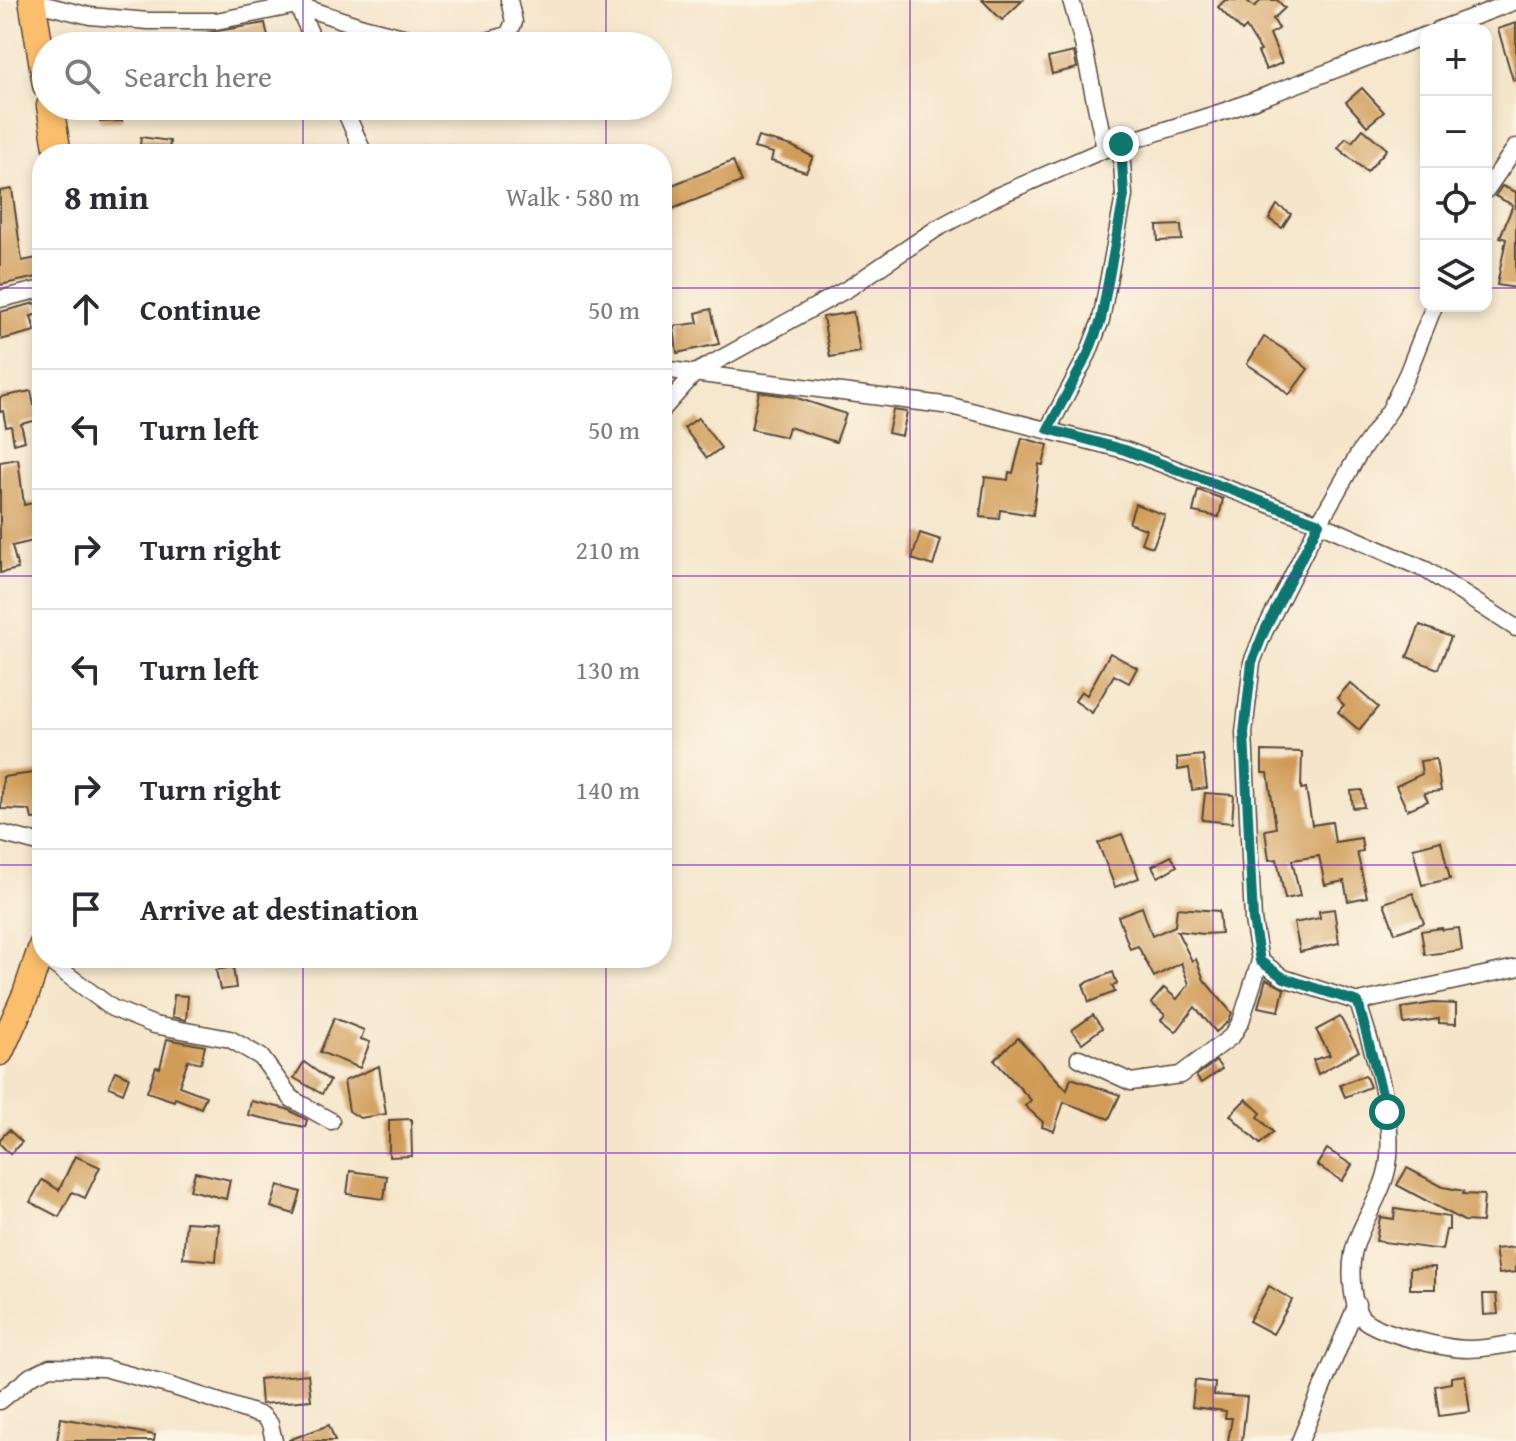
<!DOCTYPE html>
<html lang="en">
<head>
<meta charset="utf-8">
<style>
  :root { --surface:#fff; --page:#f2f2f3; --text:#2b2b33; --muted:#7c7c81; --line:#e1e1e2 }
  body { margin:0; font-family:"Gentium Book Plus",serif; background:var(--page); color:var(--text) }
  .controls { position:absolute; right:24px; top:24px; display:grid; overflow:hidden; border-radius:16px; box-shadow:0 4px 12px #0003 }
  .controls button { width:72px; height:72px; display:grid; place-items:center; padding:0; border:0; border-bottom:2px solid var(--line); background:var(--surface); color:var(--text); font:40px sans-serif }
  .stop { position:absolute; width:24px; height:24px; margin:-18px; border:6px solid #0f766e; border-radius:50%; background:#fff }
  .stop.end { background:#0f766e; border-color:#fff; box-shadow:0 2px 8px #0008 }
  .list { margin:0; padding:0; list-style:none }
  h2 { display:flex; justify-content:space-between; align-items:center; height:104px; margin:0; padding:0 32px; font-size:34px }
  h2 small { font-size:26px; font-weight:400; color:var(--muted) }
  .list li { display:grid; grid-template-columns:52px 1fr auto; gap:24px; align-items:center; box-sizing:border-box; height:120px; padding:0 32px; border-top:2px solid var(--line) }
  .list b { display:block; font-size:30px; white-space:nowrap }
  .list em { font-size:26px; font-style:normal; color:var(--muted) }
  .icon { flex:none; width:44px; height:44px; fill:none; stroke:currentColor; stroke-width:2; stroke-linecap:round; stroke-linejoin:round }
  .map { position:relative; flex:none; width:1516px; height:1441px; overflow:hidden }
  .search { position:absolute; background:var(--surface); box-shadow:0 4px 12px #0003; left:32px; top:32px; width:640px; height:88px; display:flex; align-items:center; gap:20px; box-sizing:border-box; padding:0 28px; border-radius:44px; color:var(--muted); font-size:30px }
  .panel { position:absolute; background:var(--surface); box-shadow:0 4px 12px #0003; left:32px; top:144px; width:640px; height:824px; border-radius:32px }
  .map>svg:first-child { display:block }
</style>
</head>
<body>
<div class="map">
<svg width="1516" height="1441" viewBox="0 0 1516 1441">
  <rect width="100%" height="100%" fill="#fcf5e5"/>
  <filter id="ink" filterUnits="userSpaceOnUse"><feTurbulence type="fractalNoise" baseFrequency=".0125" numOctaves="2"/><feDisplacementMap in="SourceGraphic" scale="16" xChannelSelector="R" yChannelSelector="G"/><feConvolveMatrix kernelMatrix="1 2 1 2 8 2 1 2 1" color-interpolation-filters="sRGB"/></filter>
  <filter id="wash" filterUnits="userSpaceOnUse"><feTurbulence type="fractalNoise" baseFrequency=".006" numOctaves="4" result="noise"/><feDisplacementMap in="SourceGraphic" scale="32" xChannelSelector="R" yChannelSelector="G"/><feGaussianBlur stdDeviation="1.8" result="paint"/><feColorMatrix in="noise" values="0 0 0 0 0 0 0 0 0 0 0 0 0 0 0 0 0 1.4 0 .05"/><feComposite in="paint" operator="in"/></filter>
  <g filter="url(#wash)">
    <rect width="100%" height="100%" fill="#f5e5ca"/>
    <g id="blocks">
      <g fill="#d09b57">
        <path d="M982 0H1023L1002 20Z"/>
        <path d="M1225 0H1246L1254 7 1262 0H1277L1285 8 1273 19 1279 29 1270 34 1282 63 1266 70 1258 52 1261 51 1246 27 1242 31 1218 7Z"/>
        <path d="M265 23 270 46H171L170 39Z"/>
        <path d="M1516 23V80H1513L1498 29Z"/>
        <path d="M1074 52 1077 68 1052 74 1048 58Z"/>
        <path d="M1362 88 1384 112 1367 126 1346 102Z"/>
        <path d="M99 106H121L122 121 100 122Z"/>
        <path d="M1363 129 1387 149 1367 172 1338 148 1346 138 1352 142Z"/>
        <path d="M141 137 170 141 169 154H139Z"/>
        <path d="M758 137 792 146 813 157 806 172 771 161 773 153 754 148Z"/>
        <path d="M733 161 741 182 662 213V189Z"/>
        <path d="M1502 186 1516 192V288L1497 285 1506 239 1500 237 1513 205 1495 196Z"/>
        <path d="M12 189 22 261 42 257V276L0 285V191Z"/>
        <path d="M1277 205 1291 214 1282 228 1269 219Z"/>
        <path d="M1181 225 1182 240 1158 241 1157 226Z"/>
        <path d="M35 303 39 314 31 316 35 331 0 340V312Z"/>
        <path d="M711 309 719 344 677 353 674 326 698 323 696 313Z"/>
        <path d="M853 312 860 352 830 357 823 317Z"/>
        <path d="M1264 337 1285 350 1308 369 1289 395 1270 379 1247 364Z"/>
        <path d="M31 391 34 405 42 403V419L21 424 25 441 14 444 11 426 6 427 3 411 0 412V397Z"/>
        <path d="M759 392 794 397 846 414 836 442 789 427 786 437 751 429Z"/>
        <path d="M893 410 907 412 902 436 888 433Z"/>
        <path d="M698 418 721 448 707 458 684 428Z"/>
        <path d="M1022 438 1048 445 1043 465 1039 464 1033 515 1000 510 999 519 980 517 985 477 1008 480 1009 472 1013 473Z"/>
        <path d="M18 459 24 505 40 501 42 539 12 546 18 569 0 573V462Z"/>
        <path d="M1198 490 1223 499 1219 517 1193 512Z"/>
        <path d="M1135 504 1165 515 1153 547 1141 543 1146 529 1129 523Z"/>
        <path d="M920 533 941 540 933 566 912 559Z"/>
        <path d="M1420 625 1451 637 1438 669 1407 657Z"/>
        <path d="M1110 653 1137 668 1129 683 1114 675 1092 713 1075 701 1081 691 1087 695Z"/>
        <path d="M1350 683 1378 707 1359 730 1338 712 1344 705 1337 698Z"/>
        <path d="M1262 751 1302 752 1301 789 1306 788 1312 825 1332 822 1335 842 1361 838 1363 851 1357 852 1367 897 1348 901 1344 881 1325 885 1319 856 1292 860 1300 896 1285 899 1277 859 1269 860 1265 830 1276 828 1268 773H1262Z"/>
        <path d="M1203 755 1207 788 1192 790 1189 768 1178 770 1177 758Z"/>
        <path d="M1436 759 1441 791 1424 793 1428 801 1407 810 1396 786 1422 774 1420 761Z"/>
        <path d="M42 772V818L32 819 30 810 1 809 3 777Z"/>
        <path d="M1362 790 1364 807 1353 808 1351 791Z"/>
        <path d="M1205 793 1234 795 1232 823 1202 820Z"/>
        <path d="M1122 834 1139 878 1115 887 1098 843Z"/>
        <path d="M1441 841 1450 879 1422 885 1413 848Z"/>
        <path d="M1171 856 1177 866 1158 877 1152 866Z"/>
        <path d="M1413 893 1424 923 1395 933 1384 903Z"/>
        <path d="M1142 907 1152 936 1175 926 1177 908 1219 911 1221 933 1204 934 1177 931 1192 961 1196 959 1204 980 1232 1013 1228 1022 1216 1032 1195 1007 1176 1032 1161 1020 1165 1015 1151 1003 1164 988 1177 999 1189 984 1181 963 1154 977 1138 946 1130 949 1118 916Z"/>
        <path d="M1334 909 1339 943 1300 952 1294 923 1320 918 1319 911Z"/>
        <path d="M1442 928V930L1459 928 1462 950 1425 955 1421 931Z"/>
        <path d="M233 967 236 988 220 990 216 970Z"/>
        <path d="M1113 972 1117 984 1112 986 1115 992 1089 1002 1083 984Z"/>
        <path d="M1266 979 1284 989 1279 1011 1258 1007Z"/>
        <path d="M174 995 188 996 186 1020 172 1017Z"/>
        <path d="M1433 1003 1456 1004V1024L1439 1023V1019L1404 1024 1402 1008Z"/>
        <path d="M1093 1015 1102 1028 1082 1043 1072 1030Z"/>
        <path d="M1340 1017 1359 1051 1318 1074 1313 1060 1330 1055 1316 1030Z"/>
        <path d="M334 1018 364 1030 361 1039 370 1042 360 1068 320 1052Z"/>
        <path d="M1018 1038 1067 1090 1071 1078 1120 1095 1109 1119 1064 1102 1054 1131 1042 1127 1043 1122 1025 1106 1031 1100 994 1060Z"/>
        <path d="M167 1039 205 1046 201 1063 188 1060 179 1086 206 1096 201 1108 175 1098 174 1101 147 1092 156 1067 160 1068Z"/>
        <path d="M1216 1061 1222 1069 1201 1083 1196 1076Z"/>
        <path d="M304 1062 330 1081 322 1094 294 1078Z"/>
        <path d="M379 1066 386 1114 360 1118 349 1111 344 1081Z"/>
        <path d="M115 1071 129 1077 123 1093 109 1087Z"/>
        <path d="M1365 1075 1370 1087 1345 1097 1340 1085Z"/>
        <path d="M1246 1099 1261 1113 1258 1117 1273 1132 1260 1144 1230 1115Z"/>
        <path d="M251 1101 287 1109 307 1120 305 1127 248 1115Z"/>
        <path d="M411 1119 412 1156 389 1157V1120Z"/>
        <path d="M9 1130 22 1142 10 1154 0 1144V1139Z"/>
        <path d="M1327 1149 1352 1165 1342 1181 1317 1165Z"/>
        <path d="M75 1156 100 1167 85 1198 72 1192 59 1217 30 1202 42 1180 59 1190Z"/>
        <path d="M1407 1168 1443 1187 1464 1191 1463 1194 1484 1195 1482 1222 1464 1221 1397 1185Z"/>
        <path d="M350 1171 387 1176 384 1199 347 1194Z"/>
        <path d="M195 1172 230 1180 226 1199 190 1190Z"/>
        <path d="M278 1185 301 1192 294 1214 271 1207Z"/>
        <path d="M1395 1209 1449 1217V1230H1446L1442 1250 1376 1241 1380 1217 1394 1219Z"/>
        <path d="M186 1222 219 1224 216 1261 183 1258Z"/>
        <path d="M1516 1247V1272L1499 1274 1495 1249Z"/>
        <path d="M1435 1267V1289H1410V1268Z"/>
        <path d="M1269 1286 1292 1300 1273 1334 1249 1321Z"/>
        <path d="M1483 1294H1496L1498 1314 1484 1315Z"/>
        <path d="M308 1374 311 1400 261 1404 259 1379Z"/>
        <path d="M1465 1375 1470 1412 1439 1416 1435 1386 1451 1383V1377Z"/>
        <path d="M1195 1380 1215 1383 1214 1395 1247 1397 1242 1441H1228L1232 1418H1225L1226 1411 1192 1407Z"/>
        <path d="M61 1418 155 1435 154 1441H57Z"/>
        <path d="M329 1425 335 1441H289V1440Z"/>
      </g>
    </g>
  </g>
  <g filter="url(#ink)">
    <use href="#blocks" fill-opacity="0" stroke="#574638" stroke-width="2"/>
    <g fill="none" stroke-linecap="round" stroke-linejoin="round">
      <g stroke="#574638" stroke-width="19">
        <g id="street">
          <path d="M295 0 316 46"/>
          <path d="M1071 0 1082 39 1105 149"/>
          <path d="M32 2 90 16 148 21H216L297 5 363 27 423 42 473 45 508 35 514 22 509 0"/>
          <path d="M1438 30 1516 1"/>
          <path d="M343 106 364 154"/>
          <path d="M1486 190 1516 147"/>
          <path d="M0 299 42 289"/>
          <path d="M662 369 951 406 1125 450 1319 523 1358 455 1390 410 1408 372 1434 306"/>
          <path d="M662 410 695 373 849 288 936 229 995 197 1105 149 1231 109 1426 35"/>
          <path d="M1048 429 1088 354 1101 320 1124 196 1121 144"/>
          <path d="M1516 628 1426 570 1319 523 1264 632 1252 662 1244 733 1253 920 1260 961 1284 978 1358 1002C1372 1051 1393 1105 1389 1157 1386 1194 1360 1220 1353 1254 1350 1270 1351 1307 1363 1319 1378 1333 1446 1349 1468 1349 1484 1349 1500 1346 1516 1343"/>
          <path d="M0 833 42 844"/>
          <path d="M45 958 112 1008 154 1025 230 1039 261 1057 292 1099 331 1121"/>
          <path d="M1358 1002 1516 968"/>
          <path d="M1079 1058 1131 1082 1180 1075 1232 1036 1241 1021 1260 961"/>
          <path d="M0 1401 31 1376 50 1367 104 1368 171 1386 263 1416 270 1424 274 1441"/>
          <path d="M1300 1441 1357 1304"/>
        </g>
      </g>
      <g stroke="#574638" stroke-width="29">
        <g id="primary">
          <path d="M32 0 46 85"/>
          <path d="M50 106 58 154"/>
          <path d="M0 1052 26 994 42 946"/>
        </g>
      </g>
      <use href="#street" stroke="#fff" stroke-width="16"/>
      <use href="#primary" stroke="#fabe6d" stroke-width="26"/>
    </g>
  </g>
  <g fill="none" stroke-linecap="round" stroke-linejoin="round" filter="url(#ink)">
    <path stroke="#0f766e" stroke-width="10" d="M1121 144 1124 196 1101 320 1088 354 1048 429 1125 450 1319 523 1264 632 1252 662 1244 733 1253 920 1260 961 1284 978 1358 1002 1387 1112"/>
  </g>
  <path fill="none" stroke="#7b2cbf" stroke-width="2" stroke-opacity="0.55" d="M303 0V46M606 0V46M910 0V1441M1213 0V1441M303 106V154M606 106V154M0 288H42M662 288H1426M1486 288H1516M0 576H42M662 576H1516M0 865H42M662 865H1516M303 958V1441M606 958V1441M0 1153H1516"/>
</svg>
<div class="controls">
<button>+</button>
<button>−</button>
<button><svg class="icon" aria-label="locate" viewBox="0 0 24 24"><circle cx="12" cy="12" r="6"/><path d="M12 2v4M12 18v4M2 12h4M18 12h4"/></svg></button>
<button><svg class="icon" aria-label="layers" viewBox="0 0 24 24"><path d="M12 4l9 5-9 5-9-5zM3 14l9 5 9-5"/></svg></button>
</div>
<div class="stop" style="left:1387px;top:1112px"></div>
<div class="stop end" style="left:1121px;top:144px"></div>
<div class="search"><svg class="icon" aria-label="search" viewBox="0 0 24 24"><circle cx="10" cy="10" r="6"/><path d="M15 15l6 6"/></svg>Search here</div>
<section class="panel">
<h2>8 min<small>Walk · 580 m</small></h2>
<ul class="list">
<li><svg class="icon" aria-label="ahead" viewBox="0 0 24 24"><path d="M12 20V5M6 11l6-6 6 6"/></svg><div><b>Continue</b></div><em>50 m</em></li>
<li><svg class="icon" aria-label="left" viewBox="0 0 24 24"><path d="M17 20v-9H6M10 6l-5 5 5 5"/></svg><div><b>Turn left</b></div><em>50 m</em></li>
<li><svg class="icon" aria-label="right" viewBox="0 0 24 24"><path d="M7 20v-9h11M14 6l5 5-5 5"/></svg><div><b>Turn right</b></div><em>210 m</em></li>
<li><svg class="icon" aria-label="left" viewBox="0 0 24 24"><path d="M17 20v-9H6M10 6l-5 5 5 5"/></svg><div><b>Turn left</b></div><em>130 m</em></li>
<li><svg class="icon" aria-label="right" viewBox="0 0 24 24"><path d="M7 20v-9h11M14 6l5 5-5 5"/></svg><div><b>Turn right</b></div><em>140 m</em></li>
<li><svg class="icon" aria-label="arrive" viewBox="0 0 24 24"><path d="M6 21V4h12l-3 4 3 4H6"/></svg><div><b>Arrive at destination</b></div></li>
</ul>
</section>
</div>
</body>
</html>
